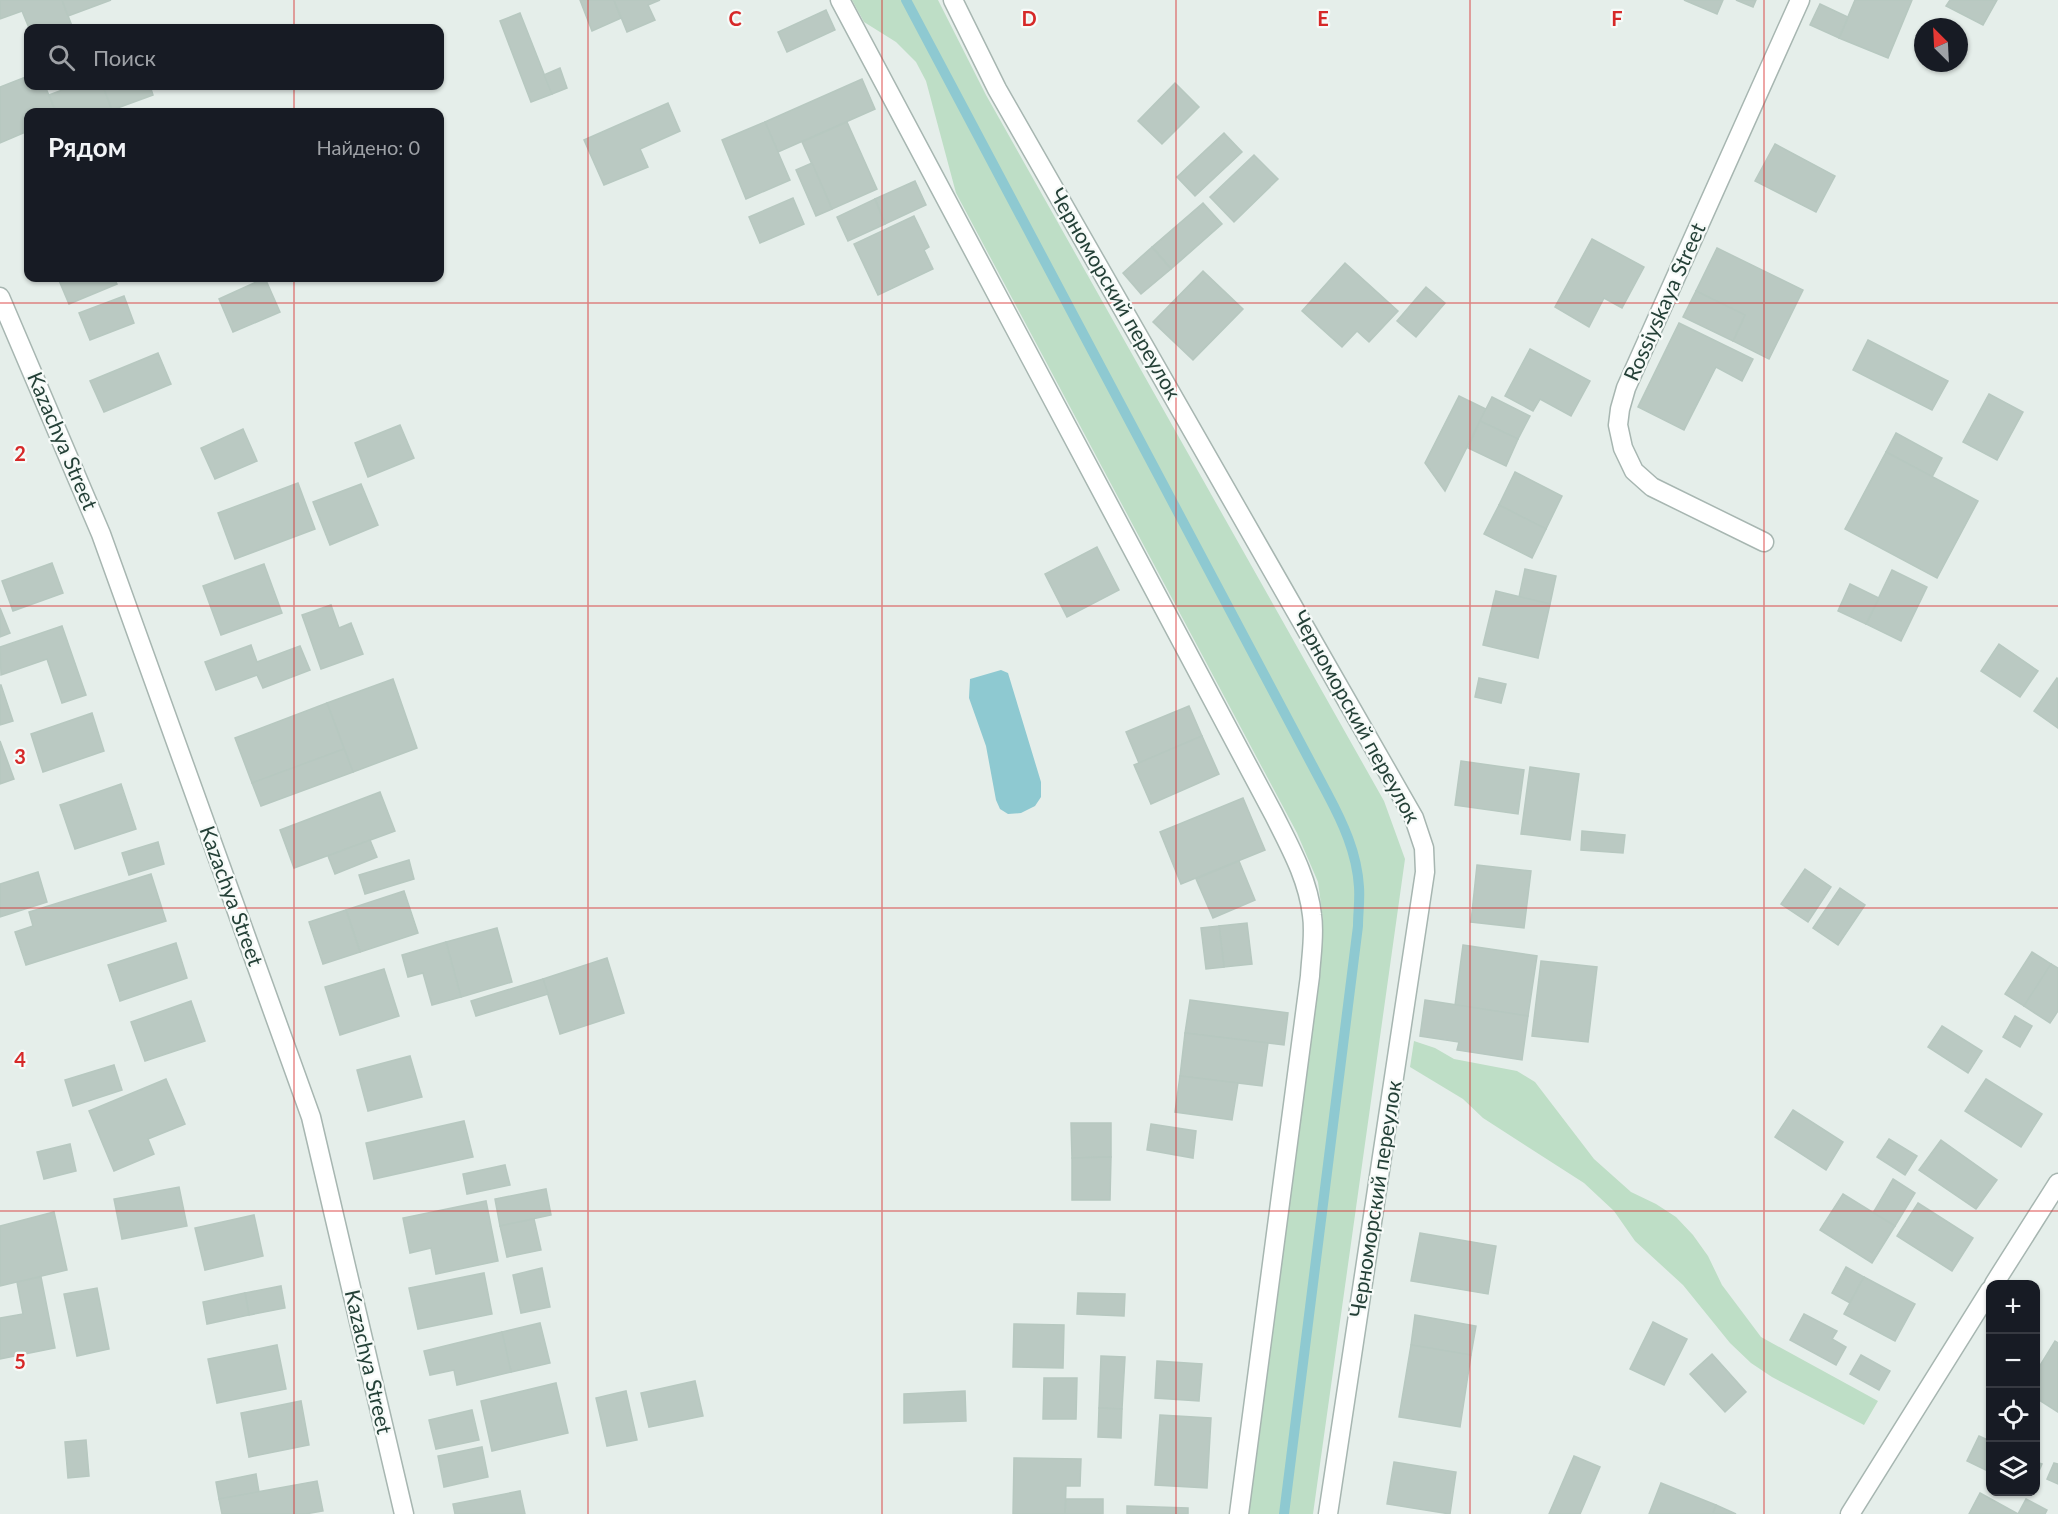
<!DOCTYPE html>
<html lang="ru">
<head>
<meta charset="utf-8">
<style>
  :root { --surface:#171b24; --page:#242831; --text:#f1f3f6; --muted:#9ea1a6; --line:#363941 }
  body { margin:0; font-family:Lato,sans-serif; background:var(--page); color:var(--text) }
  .controls { position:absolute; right:18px; bottom:18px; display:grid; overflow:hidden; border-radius:12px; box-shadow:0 2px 4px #0004 }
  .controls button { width:54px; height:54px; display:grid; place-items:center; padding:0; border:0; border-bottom:2px solid var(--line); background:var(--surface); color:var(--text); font:30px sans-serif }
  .compass { position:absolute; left:1914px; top:18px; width:54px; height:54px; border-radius:50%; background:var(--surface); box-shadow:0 2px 4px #0004; rotate:336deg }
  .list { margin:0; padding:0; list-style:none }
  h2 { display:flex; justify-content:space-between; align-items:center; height:78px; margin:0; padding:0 24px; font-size:26px }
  h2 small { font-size:20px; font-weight:400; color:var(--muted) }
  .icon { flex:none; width:33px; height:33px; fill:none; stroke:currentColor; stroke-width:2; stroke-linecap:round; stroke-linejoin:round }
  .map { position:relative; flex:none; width:2058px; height:1514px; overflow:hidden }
  .search { position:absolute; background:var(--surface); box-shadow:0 2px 4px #0004; left:24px; top:24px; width:420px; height:66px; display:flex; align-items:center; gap:15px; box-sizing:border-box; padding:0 21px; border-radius:12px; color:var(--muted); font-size:22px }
  .panel { position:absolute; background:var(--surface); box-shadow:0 2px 4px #0004; left:24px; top:108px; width:420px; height:174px; border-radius:12px }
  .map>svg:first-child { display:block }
</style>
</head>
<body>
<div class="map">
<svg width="2058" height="1514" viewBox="0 0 2058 1514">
  <rect width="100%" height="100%" fill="#e5eeea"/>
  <g fill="#bedec6">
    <path d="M852 0H938L986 95 1384 801 1405 859 1313 1514H1247L1319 980 1323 919 1318 882 1297 833 956 193 926 81 916 62 896 42 864 22Z"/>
    <path d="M1414 1041 1435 1048 1454 1059 1517 1071 1535 1082 1594 1159 1631 1192 1656 1204 1676 1217 1693 1235 1708 1256 1722 1285 1761 1337 1878 1401 1864 1425 1772 1377 1751 1363 1730 1343 1683 1285 1635 1241 1614 1211 1584 1183 1483 1118 1463 1099 1410 1067Z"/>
  </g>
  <path fill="#8ec9d1" d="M1001 670 1008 673 1041 782V797L1035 806 1021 813 1008 814 1000 809 996 800 986 746 969 698 970 679Z"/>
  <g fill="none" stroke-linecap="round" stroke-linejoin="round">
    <path stroke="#8ec9d1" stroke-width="10" d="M906 0 1327 793C1343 823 1357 853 1359 887 1360 900 1358 913 1358 926L1284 1514"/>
  </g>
  <g fill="#bac9c2" stroke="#b7c8c0" stroke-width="1.5">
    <path d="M0 0H62L72 26 64 28H29L22 11 0 19Z"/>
    <path d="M62 0H111L68 16Z"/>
    <path d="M580 0H614L621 18 592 31Z"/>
    <path d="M614 0H660L648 5 655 20 627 32Z"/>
    <path d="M1684 0H1723L1717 14Z"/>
    <path d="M1736 0H1756L1753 7Z"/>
    <path d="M1855 0H1912L1888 58 1839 38Z"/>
    <path d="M1950 0H1997L1983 25 1946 6Z"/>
    <path d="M1820 4 1848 17 1839 38 1810 25Z"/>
    <path d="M826 10 835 30 787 52 778 32Z"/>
    <path d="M520 13 552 94 531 102 500 21Z"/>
    <path d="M560 68 567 88 552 94 544 75Z"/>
    <path d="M28 76V86H45L56 112H28V131L0 143V87Z"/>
    <path d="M862 79 875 109 778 152 765 122Z"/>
    <path d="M1175 83 1199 107 1162 144 1138 121Z"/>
    <path d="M73 86H103L113 112H56L49 95Z"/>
    <path d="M103 86H150L153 95 112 110Z"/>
    <path d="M668 103 680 131 640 149 648 167 604 185 584 140Z"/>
    <path d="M765 122 790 180 746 199 722 140Z"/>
    <path d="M847 122 877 189 832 209 802 142Z"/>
    <path d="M1224 133 1242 152 1195 196 1177 177Z"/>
    <path d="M1775 144 1835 176 1816 212 1755 181Z"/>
    <path d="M1254 155 1278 179 1234 222 1210 197Z"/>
    <path d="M812 163 832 209 816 216 796 170Z"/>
    <path d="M915 181 926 205 885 224 875 199Z"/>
    <path d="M793 198 804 224 760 243 749 217Z"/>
    <path d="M875 199 885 224 848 241 837 217Z"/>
    <path d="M1203 203 1222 224 1171 269 1152 247Z"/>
    <path d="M914 216 929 247 924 250 933 269 878 295 854 244Z"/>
    <path d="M1592 239 1644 267 1622 308 1604 298 1589 327 1555 307Z"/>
    <path d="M1152 247 1171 269 1141 294 1123 273Z"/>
    <path d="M1717 248 1803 290 1769 359 1733 341 1745 315 1696 291Z"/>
    <path d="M1345 263 1398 311 1369 342 1357 331 1342 347 1302 311Z"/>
    <path d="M1203 271 1243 309 1193 360 1153 322Z"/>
    <path d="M58 278H114L117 284 69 304Z"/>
    <path d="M265 278 280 312 233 332 219 299Z"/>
    <path d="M1426 287 1445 303 1416 337 1397 321Z"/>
    <path d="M1696 291 1745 315 1733 341 1683 317Z"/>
    <path d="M124 296 134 323 90 340 79 313Z"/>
    <path d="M1679 323 1753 359 1742 381 1716 367 1684 430 1638 407Z"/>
    <path d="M1868 340 1948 381 1932 410 1853 370Z"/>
    <path d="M1530 349 1590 381 1571 416 1540 399 1533 411 1505 396Z"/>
    <path d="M158 353 171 384 104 412 90 381Z"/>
    <path d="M1989 394 2023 412 1997 460 1963 442Z"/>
    <path d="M1459 396 1486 409 1445 491 1425 463Z"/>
    <path d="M1492 397 1530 416 1518 439 1480 421Z"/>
    <path d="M1480 421 1518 439 1506 466 1468 448Z"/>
    <path d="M400 425 414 458 368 477 355 443Z"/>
    <path d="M243 429 257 461 215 479 201 448Z"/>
    <path d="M1896 433 1942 458 1932 477 1886 452Z"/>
    <path d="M1886 452 1978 501 1937 578 1845 529Z"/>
    <path d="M1515 472 1562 496 1546 529 1499 505Z"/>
    <path d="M298 483 315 529 235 559 218 513Z"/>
    <path d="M361 484 378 525 330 545 313 502Z"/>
    <path d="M1499 505 1546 529 1532 558 1484 534Z"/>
    <path d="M1097 547 1119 590 1067 617 1045 574Z"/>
    <path d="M52 563 63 593 13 611 2 581Z"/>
    <path d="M264 564 282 613 221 635 203 586Z"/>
    <path d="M1525 569 1556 576 1550 604 1519 597Z"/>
    <path d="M1892 570 1927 587 1901 641 1866 624Z"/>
    <path d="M1850 584 1879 598 1866 624 1838 611Z"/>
    <path d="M1496 591 1550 604 1538 658 1483 645Z"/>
    <path d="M331 605 339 628 351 623 363 654 321 669 302 615Z"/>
    <path d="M0 608 10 633 0 637Z"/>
    <path d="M62 626 86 695 62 703 47 659 1 675 0 647Z"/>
    <path d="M1999 644 2038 671 2020 697 1981 671Z"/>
    <path d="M251 645 257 662 300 646 310 670 263 688 257 675 216 690 205 662Z"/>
    <path d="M1479 678 1506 684 1501 703 1475 697Z"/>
    <path d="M2057 678 2058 679V728L2034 711Z"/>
    <path d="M393 679 417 748 353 772 327 703Z"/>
    <path d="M0 685H1L13 721 0 725Z"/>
    <path d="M327 703 344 749 252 783 235 738Z"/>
    <path d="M1189 706 1202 736 1139 763 1126 732Z"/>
    <path d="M92 713 104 751 43 772 31 734Z"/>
    <path d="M1202 736 1219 774 1151 804 1134 765Z"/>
    <path d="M0 741 14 779 0 784Z"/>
    <path d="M344 749 353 772 261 806 252 783Z"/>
    <path d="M1461 761 1524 770 1518 814 1455 805Z"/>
    <path d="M1530 767 1579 774 1570 840 1521 834Z"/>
    <path d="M121 784 136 829 75 849 60 805Z"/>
    <path d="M380 792 395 831 294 868 280 830Z"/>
    <path d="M1243 798 1265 850 1181 884 1160 832Z"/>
    <path d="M1582 831 1625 835 1623 853 1581 850Z"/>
    <path d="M370 840 377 857 335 874 328 856Z"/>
    <path d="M158 842 164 864 129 875 122 853Z"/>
    <path d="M409 860 414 879 365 894 359 875Z"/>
    <path d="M1239 861 1255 900 1213 918 1196 879Z"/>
    <path d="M1477 865 1531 871 1524 928 1471 922Z"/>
    <path d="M1805 869 1831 887 1808 922 1781 904Z"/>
    <path d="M38 872 47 902 0 917V884Z"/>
    <path d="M151 874 166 921 26 965 15 932 33 926 29 912Z"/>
    <path d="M1840 888 1865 905 1838 945 1813 928Z"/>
    <path d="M404 891 418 933 360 952 346 910Z"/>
    <path d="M346 910 360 952 323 964 309 922Z"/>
    <path d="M1247 923 1252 964 1224 967 1219 926Z"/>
    <path d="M1219 926 1224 967 1206 969 1201 928Z"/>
    <path d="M497 928 512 982 461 997 446 942Z"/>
    <path d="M446 942 461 997 432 1005 423 973 408 977 402 955Z"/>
    <path d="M176 943 187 978 120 1001 108 965Z"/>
    <path d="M1463 945 1537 956 1528 1016 1455 1005Z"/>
    <path d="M2032 952 2051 964 2024 1006 2005 994Z"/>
    <path d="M607 958 624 1013 560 1034 543 979Z"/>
    <path d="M1541 961 1597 967 1588 1042 1532 1036Z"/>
    <path d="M2051 964 2058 968V1011L2050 1023 2024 1006Z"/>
    <path d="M384 969 399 1016 340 1035 325 987Z"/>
    <path d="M543 979 548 994 476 1016 471 1001Z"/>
    <path d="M1190 1000 1288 1013 1284 1045 1185 1033Z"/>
    <path d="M1425 1000 1528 1016 1522 1060 1457 1050 1459 1042 1420 1036Z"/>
    <path d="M191 1001 205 1041 145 1061 131 1022Z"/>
    <path d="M2015 1016 2032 1026 2020 1047 2003 1037Z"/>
    <path d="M1942 1026 1982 1051 1968 1073 1928 1047Z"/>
    <path d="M1185 1033 1268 1043 1262 1086 1180 1076Z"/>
    <path d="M410 1056 422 1097 368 1111 357 1070Z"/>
    <path d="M114 1065 122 1090 73 1106 65 1080Z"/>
    <path d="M1180 1076 1238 1083 1232 1120 1175 1112Z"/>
    <path d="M166 1079 185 1124 148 1139 154 1154 114 1171 89 1111Z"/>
    <path d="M1986 1079 2042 1114 2021 1147 1965 1111Z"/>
    <path d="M1793 1110 1843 1142 1826 1170 1775 1137Z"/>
    <path d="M464 1121 473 1157 374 1179 366 1143Z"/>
    <path d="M1071 1123H1111V1157L1072 1158Z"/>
    <path d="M1151 1124 1196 1131 1193 1158 1147 1150Z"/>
    <path d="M1889 1139 1917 1156 1905 1175 1877 1157Z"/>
    <path d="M1941 1140 1997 1180 1976 1209 1919 1170Z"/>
    <path d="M70 1144 76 1171 44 1179 37 1152Z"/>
    <path d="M1111 1157 1110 1200H1072V1158Z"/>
    <path d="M505 1165 510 1185 467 1194 463 1174Z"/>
    <path d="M1893 1179 1915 1193 1895 1226 1873 1213Z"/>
    <path d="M179 1187 187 1226 122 1239 114 1199Z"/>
    <path d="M546 1189 551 1215 500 1226 495 1199Z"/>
    <path d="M1843 1194 1895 1226 1872 1263 1820 1230Z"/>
    <path d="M486 1201 498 1261 436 1274 431 1248 410 1253 403 1218Z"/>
    <path d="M1918 1203 1973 1238 1952 1271 1897 1236Z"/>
    <path d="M54 1212 67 1270 0 1286V1226Z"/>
    <path d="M254 1215 263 1256 205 1270 195 1228Z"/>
    <path d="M534 1219 541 1250 507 1257 500 1226Z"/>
    <path d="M1420 1233 1496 1246 1488 1294 1411 1281Z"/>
    <path d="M1846 1267 1864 1277 1850 1303 1832 1293Z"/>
    <path d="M542 1268 550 1307 521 1313 513 1275Z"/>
    <path d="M484 1273 492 1314 418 1329 409 1288Z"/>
    <path d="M41 1277 55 1348 0 1359V1318L23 1314 17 1282Z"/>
    <path d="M1864 1277 1915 1304 1895 1341 1844 1314Z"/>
    <path d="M281 1286 285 1308 249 1315 245 1293Z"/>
    <path d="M97 1288 109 1349 77 1356 64 1294Z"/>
    <path d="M245 1293 249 1315 207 1324 203 1302Z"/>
    <path d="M1078 1293 1125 1294 1124 1316 1077 1314Z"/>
    <path d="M1804 1314 1837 1331 1832 1339 1846 1347 1836 1365 1790 1340Z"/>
    <path d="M1415 1315 1476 1326 1471 1355 1411 1345Z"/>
    <path d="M1653 1322 1687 1339 1664 1385 1630 1369Z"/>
    <path d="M540 1323 550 1363 511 1372 502 1332Z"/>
    <path d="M1014 1324 1064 1325 1063 1368 1013 1367Z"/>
    <path d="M502 1332 511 1372 457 1385 454 1370 430 1375 424 1351Z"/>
    <path d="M2055 1341 2058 1343V1412L2036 1398V1372Z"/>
    <path d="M277 1345 286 1389 217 1403 208 1359Z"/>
    <path d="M1411 1345 1471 1355 1460 1427 1399 1417Z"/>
    <path d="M1712 1354 1746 1392 1725 1412 1690 1374Z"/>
    <path d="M1861 1355 1890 1371 1879 1390 1850 1374Z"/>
    <path d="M1101 1356 1125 1357 1122 1409 1099 1408Z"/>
    <path d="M1157 1361 1202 1364 1199 1401 1155 1398Z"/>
    <path d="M1044 1378H1077L1076 1419H1043Z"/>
    <path d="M695 1381 703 1416 649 1427 641 1393Z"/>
    <path d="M556 1383 568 1433 492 1451 481 1401Z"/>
    <path d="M626 1391 637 1440 607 1446 596 1398Z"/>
    <path d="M965 1391 966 1421 904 1423V1394Z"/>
    <path d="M301 1401 309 1445 249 1457 241 1413Z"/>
    <path d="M1099 1408 1122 1409 1121 1438 1098 1437Z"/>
    <path d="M472 1410 479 1440 436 1449 429 1420Z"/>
    <path d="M1160 1415 1211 1418 1207 1488 1155 1485Z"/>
    <path d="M1979 1436 1990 1441V1472L1967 1461Z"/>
    <path d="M86 1440 89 1476 68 1478 65 1442Z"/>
    <path d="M482 1447 488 1477 444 1487 438 1456Z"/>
    <path d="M1574 1456 1600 1467 1580 1514H1549Z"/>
    <path d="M1014 1458 1081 1459 1080 1486H1066L1065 1514H1013Z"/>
    <path d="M1394 1462 1456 1472 1450 1514 1387 1504Z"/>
    <path d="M2036 1462 2042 1464 2036 1478Z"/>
    <path d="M2054 1463 2058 1464V1484L2047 1479Z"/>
    <path d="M256 1474 259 1492 219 1499 216 1482Z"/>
    <path d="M317 1481 323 1511 305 1514H222L219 1499Z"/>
    <path d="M1661 1483 1716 1505 1713 1514H1649Z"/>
    <path d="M520 1491 525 1514H455L453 1504Z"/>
    <path d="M1980 1493 2018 1514H1969Z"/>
    <path d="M1066 1499H1103V1514H1065Z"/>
    <path d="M2026 1499 2047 1510 2045 1514H2018Z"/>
    <path d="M1716 1505 1736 1514H1713Z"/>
    <path d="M1127 1506 1188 1508V1514H1127Z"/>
  </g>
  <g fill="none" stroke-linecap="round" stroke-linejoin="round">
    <g stroke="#a7b6b1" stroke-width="21">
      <path id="service" d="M1764 542 1652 487 1634 471 1623 448 1618 425 1620 409 1626 388 1800 0"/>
    </g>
    <g stroke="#a7b6b1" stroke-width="21">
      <g id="minor">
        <path d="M840 0 1274 815C1290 847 1308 879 1312 915 1315 935 1311 956 1310 976L1239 1514"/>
        <path d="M953 0 997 89 1414 818 1424 848 1425 872 1328 1514"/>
        <path d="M0 297 101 534 311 1117 404 1514"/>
        <path d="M1994 1284 2058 1183"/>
        <path d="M1850 1514 1990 1290"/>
      </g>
    </g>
    <use href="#service" stroke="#fff" stroke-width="18"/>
    <use href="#minor" stroke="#fff" stroke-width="18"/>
  </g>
  <path fill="none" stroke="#d62828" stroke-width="1.5" stroke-opacity="0.55" d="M294 0V28M588 0V1514M882 0V1514M1176 0V1514M1470 0V1514M1764 0V1514M294 86V112M294 278V1514M0 303H2058M0 606H2058M0 908H2058M0 1211H2058"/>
  <g text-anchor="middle" stroke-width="4.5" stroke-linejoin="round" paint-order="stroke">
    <g font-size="21" fill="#244037" stroke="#f6faf8">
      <text transform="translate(1115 294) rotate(60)" y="7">Черноморский переулок</text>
      <text transform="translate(1665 302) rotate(-66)" y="7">Rossiyskaya Street</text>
      <text transform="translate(62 441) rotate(67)" y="7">Kazachya Street</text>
      <text transform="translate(1356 717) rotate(61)" y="7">Черноморский переулок</text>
      <text transform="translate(231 896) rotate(70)" y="7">Kazachya Street</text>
      <text transform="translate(1376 1199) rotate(-81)" y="7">Черноморский переулок</text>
      <text transform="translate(368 1362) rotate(77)" y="7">Kazachya Street</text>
    </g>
  </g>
  <g font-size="20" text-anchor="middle" font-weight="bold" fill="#d62828" stroke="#f6faf8" stroke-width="4.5" stroke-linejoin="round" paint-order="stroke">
    <text x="735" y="26">C</text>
    <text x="1029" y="26">D</text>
    <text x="1323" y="26">E</text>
    <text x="1617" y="26">F</text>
    <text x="20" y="461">2</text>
    <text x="20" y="764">3</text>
    <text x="20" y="1067">4</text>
    <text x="20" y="1369">5</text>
  </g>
</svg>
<div class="controls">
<button>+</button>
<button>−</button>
<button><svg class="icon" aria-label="locate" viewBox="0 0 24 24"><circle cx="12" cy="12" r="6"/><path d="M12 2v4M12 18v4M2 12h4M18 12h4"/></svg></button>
<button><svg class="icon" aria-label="layers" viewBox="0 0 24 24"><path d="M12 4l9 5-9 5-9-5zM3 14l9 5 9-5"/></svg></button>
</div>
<svg class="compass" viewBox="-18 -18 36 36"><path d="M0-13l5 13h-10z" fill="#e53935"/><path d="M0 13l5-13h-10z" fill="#9ea1a6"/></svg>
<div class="search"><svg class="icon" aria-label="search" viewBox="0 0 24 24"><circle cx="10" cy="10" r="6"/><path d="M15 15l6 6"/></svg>Поиск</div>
<section class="panel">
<h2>Рядом<small>Найдено: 0</small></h2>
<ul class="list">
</ul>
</section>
</div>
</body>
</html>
